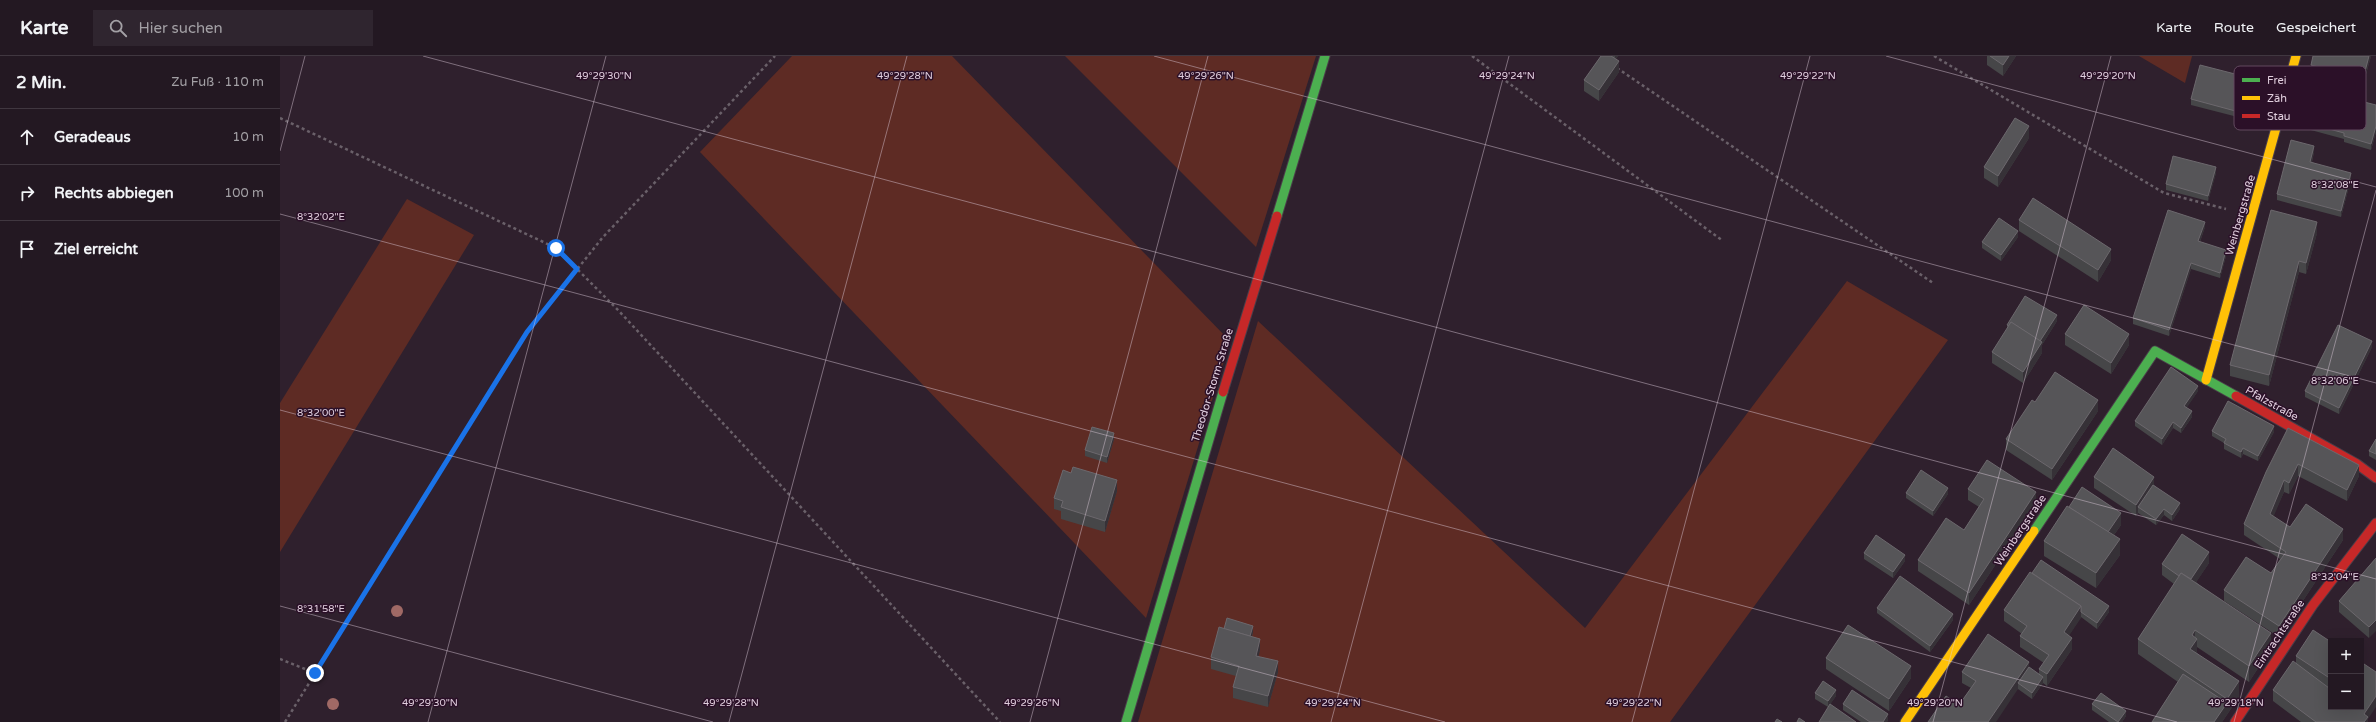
<!DOCTYPE html>
<html lang="de">
<head>
<meta charset="utf-8">
<style>
  :root { --surface:#231822; --page:#2f252f; --text:#f1f3f6; --muted:#a3a0a5; --line:#403740 }
  body { margin:0; font-family:"Varela Round",sans-serif; background:var(--page); color:var(--text) }
  .controls { position:absolute; right:12px; bottom:12px; display:grid; overflow:hidden; border-radius:0px; box-shadow:0 4px 16px #0002 }
  .controls button { width:36px; height:36px; display:grid; place-items:center; padding:0; border:0; border-bottom:1px solid var(--line); background:var(--surface); color:var(--text); font:20px sans-serif }
  .stop { position:absolute; width:12px; height:12px; margin:-9px; border:3px solid #1a73e8; border-radius:50%; background:#fff }
  .stop.end { background:#1a73e8; border-color:#fff; box-shadow:0 1px 4px #0008 }
  .list { margin:0; padding:0; list-style:none }
  h2 { display:flex; justify-content:space-between; align-items:center; height:52px; margin:0; padding:0 16px; font-size:17px }
  h2 small { font-size:13px; font-weight:400; color:var(--muted) }
  .list li { display:grid; grid-template-columns:26px 1fr auto; gap:12px; align-items:center; box-sizing:border-box; height:56px; padding:0 16px; border-top:1px solid var(--line) }
  .list b { display:block; font-size:15px; white-space:nowrap }
  .list em { font-size:13px; font-style:normal; color:var(--muted) }
  .icon { flex:none; width:22px; height:22px; fill:none; stroke:currentColor; stroke-width:2; stroke-linecap:round; stroke-linejoin:round }
  .map { position:relative; flex:none; width:2096px; height:666px; overflow:hidden }
  header { display:flex; align-items:center; gap:24px; box-sizing:border-box; height:56px; padding:0 20px; background:var(--surface); border-bottom:1px solid var(--line) }
  header strong { font-size:19px }
  nav { display:flex; gap:22px; margin-inline-start:auto; font-size:14px }
  .search { width:280px; height:36px; background:var(--page); display:flex; align-items:center; gap:10px; box-sizing:border-box; padding:0 14px; border-radius:0px; color:var(--muted); font-size:15px }
  main { display:flex }
  aside { flex:1; background:var(--surface) }
  .map>svg:first-child { display:block }
</style>
</head>
<body>
<header>
<strong>Karte</strong>
<div class="search"><svg class="icon" aria-label="search" viewBox="0 0 24 24"><circle cx="10" cy="10" r="6"/><path d="M15 15l6 6"/></svg>Hier suchen</div>
<nav><a>Karte</a><a>Route</a><a>Gespeichert</a></nav>
</header>
<main>
<aside>
<h2>2 Min.<small>Zu Fuß · 110 m</small></h2>
<ul class="list">
<li><svg class="icon" aria-label="ahead" viewBox="0 0 24 24"><path d="M12 20V5M6 11l6-6 6 6"/></svg><div><b>Geradeaus</b></div><em>10 m</em></li>
<li><svg class="icon" aria-label="right" viewBox="0 0 24 24"><path d="M7 20v-9h11M14 6l5 5-5 5"/></svg><div><b>Rechts abbiegen</b></div><em>100 m</em></li>
<li><svg class="icon" aria-label="arrive" viewBox="0 0 24 24"><path d="M6 21V4h12l-3 4 3 4H6"/></svg><div><b>Ziel erreicht</b></div></li>
</ul>
</aside>
<div class="map">
<svg width="2096" height="666" viewBox="0 0 2096 666">
  <rect width="100%" height="100%" fill="#2f202d"/>
  <g fill="#5e2b24">
    <path d="M512 0H672L950 285 866 562 420 96Z"/>
    <path d="M785 0H1036L976 191Z"/>
    <path d="M1859 0H1912L1905 27Z"/>
    <path d="M127 143 194 179 0 496V347Z"/>
    <path d="M1567 225 1668 284 1390 666H858L978 265 1305 572Z"/>
  </g>
  <g fill="none" stroke-linecap="round" stroke-linejoin="round">
    <g stroke="#4a3e49" stroke-width="11">
      <g id="fast">
        <path d="M997 160 1045 0"/>
        <path d="M1754 475 1875 295 1956 340"/>
        <path d="M846 666 943 336"/>
      </g>
    </g>
    <g stroke="#4a3e49" stroke-width="11">
      <g id="slow">
        <path d="M1926 324 2016 0"/>
        <path d="M1625 666 1754 475"/>
      </g>
    </g>
    <g stroke="#4a3e49" stroke-width="11">
      <g id="jam">
        <path d="M943 336 997 160"/>
        <path d="M1956 340 2077 408 2096 422"/>
        <path d="M1955 666 2033 549 2096 467"/>
      </g>
    </g>
    <g stroke="#6a6069" stroke-width="2.5" stroke-dasharray="3 3" stroke-linecap="butt">
      <path d="M1192 0 1443 185"/>
      <path d="M1654 0 1884 137 1946 153"/>
      <path d="M1337 12 1653 227"/>
      <path d="M0 62 276 192 339 255 720 666"/>
      <path d="M0 603 35 617"/>
      <path d="M5 666 247 276 323 181 495 0"/>
    </g>
    <use href="#fast" stroke="#4caf50" stroke-width="9"/>
    <use href="#slow" stroke="#ffc107" stroke-width="9"/>
    <use href="#jam" stroke="#c62828" stroke-width="9"/>
  </g>
  <g fill="#a06965">
    <circle cx="117" cy="555" r="6"/>
    <circle cx="53" cy="648" r="6"/>
  </g>
  <g fill="#464648">
    <path d="M1321 0H1338L1336 3 1339 16 1319 45 1304 35V24Z"/>
    <path d="M1707 0H1736L1723 20 1707 9Z"/>
    <path d="M2033 0H2091L2083 29 2031 15V9Z"/>
    <path d="M1994 34 1985 68 1911 49V43Z"/>
    <path d="M2096 49V76L2091 94 2064 86V83L2016 70V64Z"/>
    <path d="M1749 82 1718 131 1704 122V111Z"/>
    <path d="M2034 96 2032 106 2071 123 2061 161 1997 144V138Z"/>
    <path d="M1936 117 1928 145 1886 134V128Z"/>
    <path d="M1739 164 1831 204 1818 226 1739 175Z"/>
    <path d="M1925 171 1920 186 1946 200 1940 222 1911 213 1889 280 1853 268V262Z"/>
    <path d="M2037 177 2026 218 2019 216 1989 330 1950 320V309Z"/>
    <path d="M1738 181 1721 205 1702 192V186Z"/>
    <path d="M1777 265 1762 289V297L1743 327 1712 307V296L1727 274V269Z"/>
    <path d="M1785 278 1849 289 1831 318 1785 289Z"/>
    <path d="M2092 291 2059 358 2025 341V335Z"/>
    <path d="M1918 335 1906 352 1912 361 1901 377 1893 372 1882 389 1855 370V365Z"/>
    <path d="M1755 346 1818 355 1772 424 1726 394V383Z"/>
    <path d="M2008 372 2079 420 2067 445 2018 420 2009 438 2004 436 1993 460 2010 471 2063 484 1999 581 1944 545V534L1991 517 2000 503 1964 479V468Z"/>
    <path d="M1932 375 1994 376 1978 405 1963 398 1961 402 1944 393V387L1932 380Z"/>
    <path d="M834 383 827 407 805 400V394Z"/>
    <path d="M2096 383V404L2089 400V395Z"/>
    <path d="M1814 421 1874 429 1900 453 1892 465 1884 459 1876 469 1858 457 1856 460 1814 432Z"/>
    <path d="M1688 433 1756 447 1689 549 1638 515V504L1684 474 1699 451 1688 444Z"/>
    <path d="M837 435 825 476 781 463V455L774 453V442Z"/>
    <path d="M1626 437 1668 438 1653 460 1626 442Z"/>
    <path d="M1789 451 1841 469 1834 479 1840 499 1816 532 1764 500V485Z"/>
    <path d="M1584 497 1625 505 1613 522 1584 503Z"/>
    <path d="M2096 502 2089 582 2059 556V545Z"/>
    <path d="M1929 507 1916 526 1991 592 1969 626 1917 591V597L1959 641 1942 666H1872L1898 626 1858 598V583L1894 528 1882 519V508Z"/>
    <path d="M1752 517 1829 556 1817 573 1801 561 1789 579 1792 593 1767 630 1763 627 1752 643 1738 633 1679 649 1691 632 1682 627V616L1749 611 1759 618V613L1764 607 1740 591V580L1742 578 1724 565V554Z"/>
    <path d="M1597 552 1673 564 1650 596 1597 557Z"/>
    <path d="M944 573 973 576 972 581 980 594 978 600 998 616 988 651 953 642V631L956 620 931 613V601Z"/>
    <path d="M2051 586V651L2088 663V666H2021L1993 645V634L2016 608V600Z"/>
    <path d="M1546 602 1631 622 1609 655 1546 613Z"/>
    <path d="M1535 637 1556 640 1548 651 1535 643Z"/>
    <path d="M1563 648 1608 664 1607 666H1581L1563 654Z"/>
    <path d="M1812 648 1846 660 1842 666H1829L1812 654Z"/>
  </g>
  <g fill="#363137">
    <path d="M1335 0H1338L1335 4Z"/>
    <path d="M1729 0H1736L1723 20V9Z"/>
    <path d="M2089 0H2091L2083 29V23Z"/>
    <path d="M1339 5V16L1319 45V34Z"/>
    <path d="M1994 28V34L1985 68V63Z"/>
    <path d="M1749 70V82L1718 131V120Z"/>
    <path d="M2096 70V76L2091 94V88Z"/>
    <path d="M2034 90V96L2030 112V106Z"/>
    <path d="M1936 111V117L1928 145V140Z"/>
    <path d="M2071 117V123L2061 161V155Z"/>
    <path d="M1925 166V171L1918 191V185Z"/>
    <path d="M2037 166V177L2026 218V207Z"/>
    <path d="M1738 175V181L1721 205V199Z"/>
    <path d="M1831 193V204L1818 226V214Z"/>
    <path d="M1946 194V200L1940 222V217Z"/>
    <path d="M2019 205V216L1989 330V319Z"/>
    <path d="M1911 207V213L1889 280V274Z"/>
    <path d="M1777 259V265L1762 289V297L1743 327V316L1758 289Z"/>
    <path d="M1849 278V289L1831 318V307Z"/>
    <path d="M2092 285V291L2059 358V352Z"/>
    <path d="M1918 330V335L1904 356V350Z"/>
    <path d="M1818 344V355L1772 424V413Z"/>
    <path d="M1912 355V361L1901 377V372Z"/>
    <path d="M1893 366V372L1882 389V383Z"/>
    <path d="M1994 370V376L1978 405V400Z"/>
    <path d="M834 377V383L827 407V401Z"/>
    <path d="M1963 392V398L1961 402V396Z"/>
    <path d="M2018 408V420L2009 438V427Z"/>
    <path d="M2079 409V420L2067 445V434Z"/>
    <path d="M1874 421V432L1858 451V457L1856 460V449Z"/>
    <path d="M837 424V435L825 476V465Z"/>
    <path d="M2004 424V436L1990 469V458Z"/>
    <path d="M1668 432V438L1653 460V455Z"/>
    <path d="M1756 436V447L1689 549V537Z"/>
    <path d="M1900 447V453L1892 465V459Z"/>
    <path d="M1884 453V459L1876 469V463Z"/>
    <path d="M1841 457V469L1826 490V479Z"/>
    <path d="M2063 473V484L1999 581V570Z"/>
    <path d="M1840 483V499L1816 532V517Z"/>
    <path d="M1929 496V507L1909 537V526Z"/>
    <path d="M1625 499V505L1613 522V516Z"/>
    <path d="M1801 550V562L1784 587V576Z"/>
    <path d="M1829 550V556L1817 573V567Z"/>
    <path d="M1673 558V564L1650 596V590Z"/>
    <path d="M2096 564V575L2089 582V571Z"/>
    <path d="M973 570V576L969 591V585Z"/>
    <path d="M1915 574V585L1917 583V598L1910 593 1912 579Z"/>
    <path d="M1991 577V592L1969 626V610Z"/>
    <path d="M1792 582V593L1767 630V618Z"/>
    <path d="M980 583V594L976 611V600Z"/>
    <path d="M998 605V616L988 651V640Z"/>
    <path d="M1749 606V617L1738 627V633L1716 666H1708Z"/>
    <path d="M1631 610V622L1609 655V643Z"/>
    <path d="M1763 621V627L1752 643V637Z"/>
    <path d="M1959 625V641L1942 666H1934L1947 647V643Z"/>
    <path d="M1556 634V640L1548 651V645Z"/>
    <path d="M2096 640V651L2088 663V666H2084V658Z"/>
    <path d="M1846 655V660L1842 666H1838Z"/>
    <path d="M1608 658V664L1607 666H1603Z"/>
  </g>
  <g fill="#565558" stroke="#6c686d">
    <path d="M1321 0H1331L1339 5 1319 34 1304 24Z"/>
    <path d="M1710 0H1729L1723 9Z"/>
    <path d="M2033 0H2089L2083 23 2031 9Z"/>
    <path d="M1920 9 1994 28 1985 63 1911 43Z"/>
    <path d="M2025 31 2096 49V70L2091 88 2064 80V77L2016 64Z"/>
    <path d="M1735 62 1749 70 1718 120 1704 111Z"/>
    <path d="M2011 84 2034 90 2030 106 2071 117 2061 155 1997 138Z"/>
    <path d="M1893 100 1936 111 1928 140 1886 128Z"/>
    <path d="M1753 142 1831 193 1818 214 1739 164Z"/>
    <path d="M1888 154 1925 166 1918 185 1946 194 1940 217 1911 207 1889 274 1853 262Z"/>
    <path d="M1991 154 2037 166 2026 207 2019 205 1989 319 1950 309Z"/>
    <path d="M1719 162 1738 175 1721 199 1702 186Z"/>
    <path d="M1745 240 1777 259 1760 285 1731 266 1729 270 1727 269Z"/>
    <path d="M1804 249 1849 278 1831 307 1785 278Z"/>
    <path d="M1731 266 1762 286 1743 316 1712 296Z"/>
    <path d="M2058 269 2092 285 2059 352 2025 335Z"/>
    <path d="M1891 311 1918 330 1904 350 1912 355 1901 372 1893 366 1882 383 1855 365Z"/>
    <path d="M1775 316 1818 344 1772 413 1726 383 1752 344 1755 346Z"/>
    <path d="M1948 345 1994 370 1978 400 1963 392 1961 396 1944 387 1946 383 1932 375Z"/>
    <path d="M812 371 834 377 827 401 805 394Z"/>
    <path d="M2008 372 2079 409 2067 434 2018 408 2009 427 2004 424 1990 458 2010 471 2026 448 2063 473 1999 570 1944 534 1966 501 1991 517 2006 496 1964 468 1986 416Z"/>
    <path d="M2096 383V398L2089 395Z"/>
    <path d="M1833 392 1874 421 1856 449 1814 421Z"/>
    <path d="M1707 404 1756 436 1689 537 1638 504 1666 462 1684 474 1704 443 1688 433Z"/>
    <path d="M793 411 837 424 825 465 781 451 783 445 774 442 783 414 791 417Z"/>
    <path d="M1641 414 1668 432 1653 455 1626 437Z"/>
    <path d="M1873 429 1900 447 1892 459 1884 453 1876 463 1858 451Z"/>
    <path d="M1802 431 1841 457 1828 476 1789 451Z"/>
    <path d="M1787 450 1840 483 1816 517 1764 485Z"/>
    <path d="M1902 478 1929 496 1911 523 1901 517 1899 520 1882 508Z"/>
    <path d="M1596 479 1625 499 1613 516 1584 497Z"/>
    <path d="M2096 502V564L2089 571 2059 545Z"/>
    <path d="M1761 504 1829 550 1817 567 1801 556V550L1752 517Z"/>
    <path d="M1750 516 1801 550 1784 576 1792 582 1767 618 1759 613 1769 599 1740 580 1747 570 1724 554Z"/>
    <path d="M1901 517 1991 577 1969 610 1915 574 1912 579 1917 583 1910 593 1959 625 1947 643 1858 583Z"/>
    <path d="M1620 520 1673 558 1650 590 1597 552Z"/>
    <path d="M947 562 973 570 970 580 944 573Z"/>
    <path d="M1568 569 1631 610 1609 643 1546 602Z"/>
    <path d="M939 571 980 583 976 600 998 605 988 640 953 631 959 610 931 601Z"/>
    <path d="M2033 574 2051 586V623L2016 600Z"/>
    <path d="M1708 578 1749 606 1708 666H1648L1666 640 1679 649 1696 625 1682 616Z"/>
    <path d="M2013 605 2049 632 2051 629V651H2081V606L2096 616V640L2084 658 2088 661 2084 666H2036L1993 634Z"/>
    <path d="M1749 611 1763 621 1752 637 1738 627Z"/>
    <path d="M1903 618 1947 647 1934 666H1872Z"/>
    <path d="M1543 625 1556 634 1548 645 1535 637Z"/>
    <path d="M1572 634 1608 658 1603 666H1590L1563 648Z"/>
    <path d="M1821 637 1846 655 1838 666 1812 648Z"/>
    <path d="M1550 648 1576 666H1539Z"/>
    <path d="M1519 662 1525 666H1517Z"/>
    <path d="M1497 663 1502 666H1495Z"/>
  </g>
  <g fill="none" stroke-linecap="round" stroke-linejoin="round">
    <path stroke="#1a73e8" stroke-width="5" d="M35 617 247 276 297 213 276 192"/>
  </g>
  <path fill="none" stroke="#e1cfde" stroke-width="1" stroke-opacity="0.45" d="M143 0 2096 523M874 0 2096 327M1606 0 2096 131M0 95 25 0M0 158 1897 666M0 354 1165 666M0 550 433 666M148 666 326 0M449 666 627 0M750 666 928 0M1051 666 1229 0M1352 666 1530 0M1653 666 1831 0M1954 666 2096 134"/>
  <g text-anchor="middle" stroke-width="3" stroke-linejoin="round" paint-order="stroke">
    <g font-size="11" fill="#e1cfde" stroke="#2b1028">
      <text transform="translate(1960 159) rotate(-74)" y="4">Weinbergstraße</text>
      <text transform="translate(932 329) rotate(-73)" y="4">Theodor-Storm-Straße</text>
      <text transform="translate(1992 347) rotate(29)" y="4">Pfalzstraße</text>
      <text transform="translate(1740 474) rotate(-56)" y="4">Weinbergstraße</text>
      <text transform="translate(1999 578) rotate(-56)" y="4">Eintrachtstraße</text>
    </g>
  </g>
  <rect x="1954" y="10" width="132" height="64" rx="6" fill="#2b1028" stroke="#62495f" stroke-width="1"/>
  <rect x="1962" y="22" width="18" height="4" fill="#4caf50"/>
  <rect x="1962" y="40" width="18" height="4" fill="#ffc107"/>
  <rect x="1962" y="58" width="18" height="4" fill="#c62828"/>
  <g font-size="11" fill="#e1cfde">
    <text x="1987" y="28">Frei</text>
    <text x="1987" y="46">Zäh</text>
    <text x="1987" y="64">Stau</text>
  </g>
  <g font-size="10" text-anchor="middle" fill="#e1cfde" stroke="#2b1028" stroke-width="3" stroke-linejoin="round" paint-order="stroke">
    <text x="324" y="23">49°29'30"N</text>
    <text x="625" y="23">49°29'28"N</text>
    <text x="926" y="23">49°29'26"N</text>
    <text x="1227" y="23">49°29'24"N</text>
    <text x="1528" y="23">49°29'22"N</text>
    <text x="1828" y="23">49°29'20"N</text>
    <text x="2055" y="132">8°32'08"E</text>
    <text x="41" y="164">8°32'02"E</text>
    <text x="2055" y="328">8°32'06"E</text>
    <text x="41" y="360">8°32'00"E</text>
    <text x="2055" y="524">8°32'04"E</text>
    <text x="41" y="556">8°31'58"E</text>
    <text x="150" y="650">49°29'30"N</text>
    <text x="451" y="650">49°29'28"N</text>
    <text x="752" y="650">49°29'26"N</text>
    <text x="1053" y="650">49°29'24"N</text>
    <text x="1354" y="650">49°29'22"N</text>
    <text x="1655" y="650">49°29'20"N</text>
    <text x="1956" y="650">49°29'18"N</text>
  </g>
</svg>
<div class="controls">
<button>+</button>
<button>−</button>
</div>
<div class="stop" style="left:276px;top:192px"></div>
<div class="stop end" style="left:35px;top:617px"></div>
</div>
</main>
</body>
</html>
